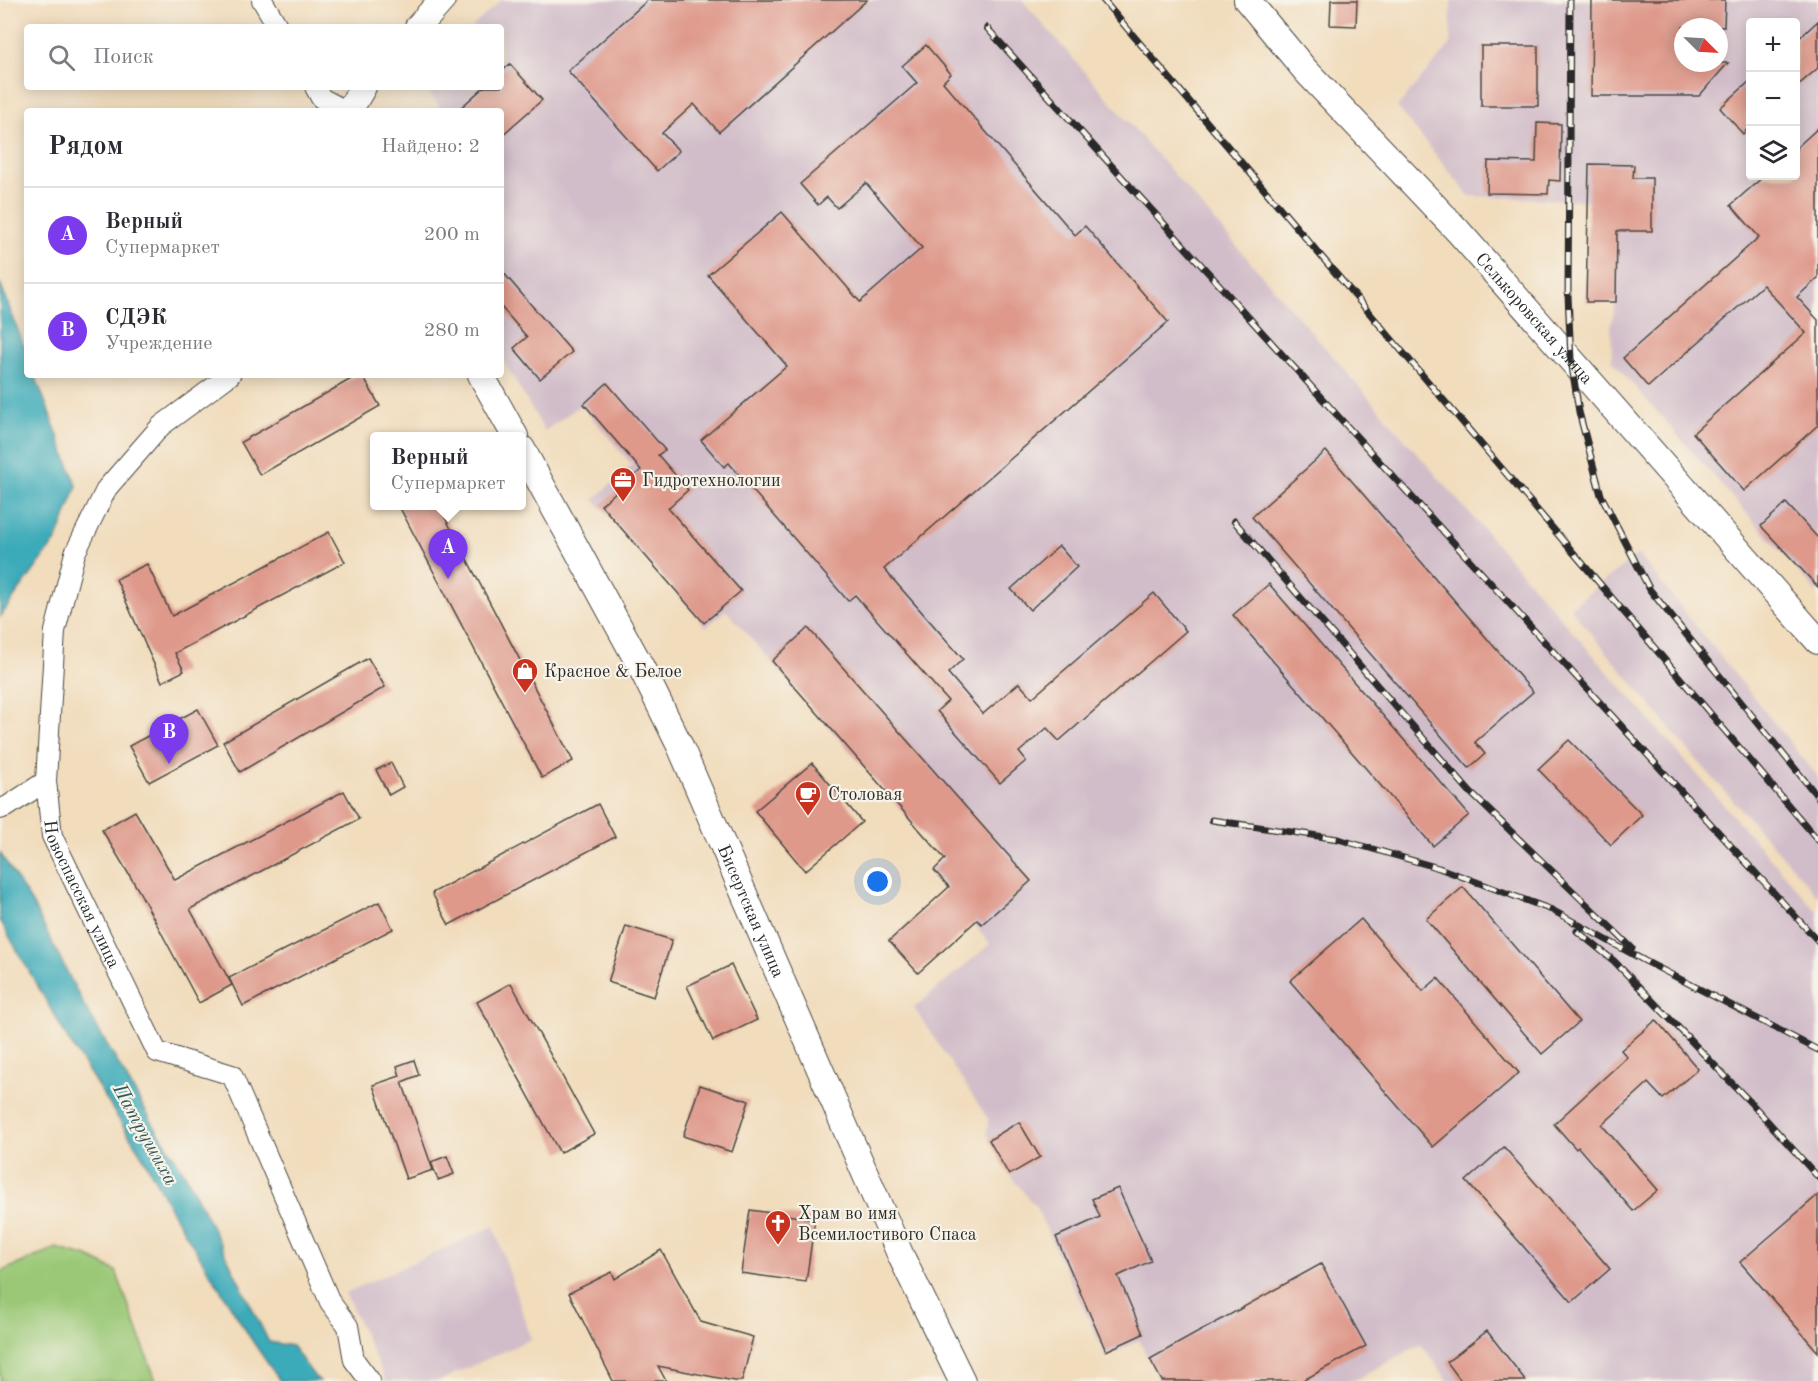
<!DOCTYPE html>
<html lang="ru">
<head>
<meta charset="utf-8">
<style>
  :root { --surface:#fff; --page:#f2f2f3; --text:#2b2b33; --muted:#7c7c81; --line:#e1e1e2; --accent:#7c3aed }
  body { margin:0; font-family:"Old Standard TT",serif; background:var(--page); color:var(--text) }
  .controls { position:absolute; right:18px; top:18px; display:grid; overflow:hidden; border-radius:6px; box-shadow:0 3px 15px #0003 }
  .controls button { width:54px; height:54px; display:grid; place-items:center; padding:0; border:0; border-bottom:2px solid var(--line); background:var(--surface); color:var(--text); font:30px sans-serif }
  .compass { position:absolute; left:1674px; top:18px; width:54px; height:54px; border-radius:50%; background:var(--surface); box-shadow:0 3px 15px #0003; rotate:114deg }
  .you { position:absolute; left:878px; top:882px; width:21px; height:21px; margin:-15px; border:4px solid #fff; border-radius:50%; background:#1a73e8; box-shadow:0 0 0 9px #1a73e833 }
  .badge { display:grid; place-items:center; width:39px; height:39px; border-radius:50%; background:var(--accent); color:#fff; font-size:20px; font-weight:700 }
  .pin { position:absolute; translate:-50% -50px; filter:drop-shadow(0 2px 3px #0008) }
  .pin::after { content:''; position:absolute; top:32px; width:21px; height:18px; background:inherit; clip-path:polygon(0 0,100% 0,50% 100%) }
  .popup { position:absolute; left:370px; top:432px; width:156px; height:78px; box-sizing:border-box; display:grid; place-content:center; border-radius:6px; background:var(--surface); filter:drop-shadow(0 2px 4px #0005); font-size:20px; white-space:nowrap; color:var(--muted) }
  .popup b { font-size:22px; color:var(--text) }
  .popup::after { content:''; position:absolute; left:50%; top:100%; margin-left:-12px; border:12px solid transparent; border-top-color:var(--surface) }
  .list { margin:0; padding:0; list-style:none }
  h2 { display:flex; justify-content:space-between; align-items:center; height:78px; margin:0; padding:0 24px; font-size:26px }
  h2 small { font-size:20px; font-weight:400; color:var(--muted) }
  .list li { display:grid; grid-template-columns:39px 1fr auto; gap:18px; align-items:center; box-sizing:border-box; height:96px; padding:0 24px; border-top:2px solid var(--line) }
  .list b { display:block; font-size:22px; white-space:nowrap }
  .list p { margin:0; font-size:20px; white-space:nowrap; color:var(--muted) }
  .list em { font-size:20px; font-style:normal; color:var(--muted) }
  .icon { flex:none; width:33px; height:33px; fill:none; stroke:currentColor; stroke-width:2; stroke-linecap:round; stroke-linejoin:round }
  .map { position:relative; flex:none; width:1818px; height:1381px; overflow:hidden }
  .search { position:absolute; background:var(--surface); box-shadow:0 3px 15px #0003; left:24px; top:24px; width:480px; height:66px; display:flex; align-items:center; gap:15px; box-sizing:border-box; padding:0 21px; border-radius:6px; color:var(--muted); font-size:22px }
  .panel { position:absolute; background:var(--surface); box-shadow:0 3px 15px #0003; left:24px; top:108px; width:480px; height:270px; border-radius:6px }
  .map>svg:first-child { display:block }
</style>
</head>
<body>
<div class="map">
<svg width="1818" height="1381" viewBox="0 0 1818 1381">
  <rect width="100%" height="100%" fill="#f7f3e8"/>
  <filter id="ink" filterUnits="userSpaceOnUse"><feTurbulence type="fractalNoise" baseFrequency=".0167" numOctaves="2"/><feDisplacementMap in="SourceGraphic" scale="12" xChannelSelector="R" yChannelSelector="G"/><feConvolveMatrix kernelMatrix="1 2 1 2 8 2 1 2 1" color-interpolation-filters="sRGB"/></filter>
  <filter id="wash" filterUnits="userSpaceOnUse"><feTurbulence type="fractalNoise" baseFrequency=".008" numOctaves="4" result="noise"/><feDisplacementMap in="SourceGraphic" scale="24" xChannelSelector="R" yChannelSelector="G"/><feGaussianBlur stdDeviation="1.35" result="paint"/><feColorMatrix in="noise" values="0 0 0 0 0 0 0 0 0 0 0 0 0 0 0 0 0 1.4 0 .05"/><feComposite in="paint" operator="in"/></filter>
  <g filter="url(#wash)">
    <rect width="100%" height="100%" fill="#f1dcbc"/>
    <g fill="#d1bdc9" fill-rule="evenodd">
      <path d="M501 0H1022L1818 913V1381H1448L1421 1344 1353 1381H1159L1139 1340 1106 1357 1036 1207 1011 1177 987 1135 988 1119 914 1008 990 944 930 870 943 858 726 610 706 627 594 499 632 465 581 405 545 431 501 357V111H443L425 87H501V27H472Z"/>
      <path d="M1451 0H1818V594L1612 361 1611 326 1616 303 1586 302 1588 201 1469 196 1397 107 1450 45ZM1750 22H1796V176H1750ZM1683 27H1719V63H1683Z"/>
      <path d="M1638 554 1818 777V896L1689 751 1570 608Z"/>
      <path d="M494 1226 531 1339 439 1381H386L345 1293Z"/>
    </g>
    <path fill="#9ac876" stroke="#627a50" stroke-width="1.5" d="M56 1248 88 1257 116 1271 156 1381H0V1272Z"/>
    <g fill="#3baab9" stroke="#336a72" stroke-width="1.5">
      <path d="M0 283 27 354V375H35L77 486 57 539 0 617Z"/>
      <path d="M0 853 32 903 85 1007 152 1122 186 1175 269 1342 292 1346 314 1376 320 1381H280L253 1342 171 1210 143 1157 69 1041 0 920Z"/>
    </g>
    <g id="blocks">
      <g fill="#de998b">
        <path d="M648 0H867L719 132 694 104 662 133 679 151 657 171 568 71Z"/>
        <path d="M1331 0H1357L1356 26 1330 25Z"/>
        <path d="M1592 0H1725L1724 27H1683V63H1728L1699 96H1591Z"/>
        <path d="M1818 21V68L1796 87V41Z"/>
        <path d="M926 45 951 74 943 82 1075 235 1085 226 1168 322 884 569 963 659 948 673 983 714 1019 683 1032 698 1154 593 1186 631 1059 741 1047 728 1019 752 1026 761 1000 783 937 711 948 701 855 595 848 601 729 463 724 467 701 440 787 366 708 275 782 212 860 302 922 248 866 183 837 208 827 197 818 205 800 184 917 83 902 66Z"/>
        <rect x="1481" y="46" width="57" height="60"/>
        <path d="M510 64 542 100 501 136V111H457L484 87H501V72Z"/>
        <path d="M1750 81V127L1743 134 1720 108Z"/>
        <path d="M1537 123 1561 124 1560 181 1549 180 1548 194 1487 193 1488 161 1536 162Z"/>
        <path d="M1818 128V278L1797 297 1818 320V425L1744 491 1693 433 1806 333 1763 285 1648 387 1623 358 1759 237 1731 205 1764 176H1796V148Z"/>
        <path d="M1589 164 1634 165 1633 178H1652V231H1617L1616 302H1586Z"/>
        <path d="M501 270 572 352 540 379 514 348 527 337 501 307Z"/>
        <path d="M358 375H362L380 406 260 475 241 442Z"/>
        <path d="M607 383 665 450 658 455 688 490 668 508 741 591 704 623 601 505 641 470 584 404Z"/>
        <path d="M1326 451 1533 692 1475 742 1485 754 1469 768 1252 517Z"/>
        <path d="M1786 503 1818 538V587L1761 526Z"/>
        <path d="M399 506H439L573 761 542 778Z"/>
        <path d="M329 532 345 562 175 653 184 671 162 682 116 579 147 564 172 616Z"/>
        <path d="M1059 546 1077 567 1030 610 1011 589Z"/>
        <path d="M1269 584 1469 815 1433 846 1233 615Z"/>
        <path d="M808 628 1031 881 982 924 977 920 918 973 889 941 949 887 934 870 945 859 772 661Z"/>
        <path d="M368 658 385 687 240 772 223 742Z"/>
        <path d="M198 709 218 745 149 782 129 746Z"/>
        <path d="M1569 740 1642 815 1611 845 1538 769Z"/>
        <path d="M391 763 403 787 389 795 376 770Z"/>
        <path d="M812 763 862 822 805 871 755 811Z"/>
        <path d="M344 791 359 819 190 909 232 985 199 1003 139 891 102 830 135 811 175 880Z"/>
        <path d="M598 804 615 837 449 925 432 893Z"/>
        <path d="M1463 887 1579 1022 1542 1054 1426 919Z"/>
        <path d="M379 902 393 929 243 1006 229 978Z"/>
        <path d="M1361 919 1423 991 1438 978 1519 1073 1433 1147 1290 981Z"/>
        <path d="M626 926 672 940 654 997 608 982Z"/>
        <path d="M731 965 757 1020 713 1041 687 986Z"/>
        <path d="M511 983 594 1134 560 1153 477 1002Z"/>
        <path d="M1656 1020 1698 1069 1663 1099 1648 1083 1602 1125 1658 1190 1633 1211 1578 1147 1576 1149 1554 1124 1627 1057 1621 1050Z"/>
        <path d="M414 1060 419 1075 402 1082 433 1170 406 1179 373 1085 400 1076 397 1066Z"/>
        <path d="M700 1085 749 1101 732 1152 683 1136Z"/>
        <path d="M1019 1122 1040 1157 1009 1175 989 1140Z"/>
        <path d="M1504 1147 1610 1269 1572 1302 1466 1181Z"/>
        <path d="M447 1156 454 1174 438 1180 431 1162Z"/>
        <path d="M1118 1188 1151 1261 1118 1276 1143 1334 1106 1351 1056 1237 1100 1217 1092 1199Z"/>
        <path d="M1818 1195V1352L1740 1262Z"/>
        <path d="M750 1210 815 1219 806 1282 741 1273Z"/>
        <path d="M661 1250 701 1322 753 1337 742 1381H734L658 1366 666 1381H613L569 1293 612 1272 615 1279Z"/>
        <path d="M1321 1264 1366 1346 1302 1381H1162L1150 1359Z"/>
        <path d="M1487 1331 1526 1381H1461L1447 1362Z"/>
      </g>
    </g>
  </g>
  <g filter="url(#ink)">
    <use href="#blocks" fill-opacity="0" stroke="#494641" stroke-width="1.5"/>
    <g fill="none" stroke-linecap="round" stroke-linejoin="round">
      <g stroke="#494641" stroke-width="22">
        <g id="minor">
          <path d="M262 0 278 27"/>
          <path d="M315 87 321 98 346 111"/>
          <path id="s1" d="M230 375 161 426 107 488 75 553 55 631 46 781 52 836 157 1052 232 1075 330 1302 348 1326 354 1360 370 1381"/>
          <path d="M0 809 8 806 46 781"/>
        </g>
      </g>
      <g stroke="#494641" stroke-width="28">
        <g id="major">
          <path id="s2" d="M1247 0 1306 71 1458 231 1818 641"/>
          <path d="M418 27 442 0"/>
          <path d="M349 111 363 87"/>
          <path d="M481 375 515 436"/>
          <path id="s3" d="M522 449 641 667 680 746 900 1254 962 1381"/>
        </g>
      </g>
      <use href="#minor" stroke="#fff" stroke-width="20"/>
      <use href="#major" stroke="#fff" stroke-width="26"/>
      <g stroke="#2b2b2b" stroke-width="7">
        <g id="rail">
          <path d="M1103 0 1818 840"/>
          <path d="M1570 0 1568 295 1571 360 1579 412 1601 495 1650 590 1818 797"/>
          <path d="M987 28 1346 425 1818 941"/>
          <path d="M1234 521 1470 792 1632 948"/>
          <path d="M1212 820 1338 839 1439 868 1552 910 1645 961 1818 1050"/>
          <path d="M1577 931 1614 961 1752 1104 1818 1177"/>
        </g>
      </g>
      <use href="#rail" stroke="#f7f3e8" stroke-width="4.5" stroke-dasharray="14" stroke-linecap="butt"/>
    </g>
  </g>
  <defs>
    <g id="office-pin" transform="scale(1.35)"><path d="M0 17L-7.5 6A9.5 9.5 0 1 1 7.5 6Z" fill="#c8321e" stroke="#f7f3e8"/><path d="M-6-3h4V-5.5h4V-3h4V5H-6ZM-1-4.5V-3h2v-1.5ZM-6 0V1H6V0Z" fill="#fff"/></g>
    <g id="shop-pin" transform="scale(1.35)"><path d="M0 17L-7.5 6A9.5 9.5 0 1 1 7.5 6Z" fill="#c8321e" stroke="#f7f3e8"/><path d="M-5-2.5h2.3a2.7 3.5 0 0 1 5.4 0H5L5.5 6h-11ZM-1.5-2.5h3a1.5 2.3 0 0 0-3 0Z" fill="#fff"/></g>
    <g id="cafe-pin" transform="scale(1.35)"><path d="M0 17L-7.5 6A9.5 9.5 0 1 1 7.5 6Z" fill="#c8321e" stroke="#f7f3e8"/><path d="M-5.5-4.5H6V0H3Q3 3.5 0 3.5H-2.5Q-5.5 3.5-5.5 0ZM3-3.2v2h1.7v-2ZM-6 4.5H4V6H-6Z" fill="#fff"/></g>
    <g id="church-pin" transform="scale(1.35)"><path d="M0 17L-7.5 6A9.5 9.5 0 1 1 7.5 6Z" fill="#c8321e" stroke="#f7f3e8"/><path d="M-1.2-6h2.4v3.5h3.3v2.4h-3.3V6h-2.4V-.1h-3.3v-2.4h3.3Z" fill="#fff"/></g>
  </defs>
  <g fill-rule="evenodd">
    <use href="#office-pin" x="623" y="480"/>
    <use href="#shop-pin" x="525" y="671"/>
    <use href="#cafe-pin" x="808" y="794"/>
    <use href="#church-pin" x="778" y="1223"/>
  </g>
  <g text-anchor="middle" stroke-width="4.5" stroke-linejoin="round" paint-order="stroke">
    <g font-size="18" fill="#2b2b2b" stroke="#f7f3e8">
      <text dy="6" stroke="none"><textPath href="#s2" startOffset="429">Селькоровская улица</textPath></text>
      <text dy="6" stroke="none"><textPath href="#s1" startOffset="591">Новоспасская улица</textPath></text>
      <text dy="6" stroke="none"><textPath href="#s3" startOffset="516">Бисертская улица</textPath></text>
    </g>
    <g font-size="18" fill="#2b2b2b" stroke="#f7f3e8" text-anchor="start">
      <text x="642" y="486">Гидротехнологии</text>
      <text x="544" y="677">Красное &amp; Белое</text>
      <text x="828" y="800">Столовая</text>
      <text x="798" y="1219">Храм во имя<tspan x="798" dy="21">Всемилостивого Спаса</tspan></text>
    </g>
    <g font-size="20" font-style="italic" fill="#31575d" stroke="#f7f3e8">
      <text transform="translate(146 1134) rotate(61)" y="7">Патрушиха</text>
    </g>
  </g>
</svg>
<div class="controls">
<button>+</button>
<button>−</button>
<button><svg class="icon" aria-label="layers" viewBox="0 0 24 24"><path d="M12 4l9 5-9 5-9-5zM3 14l9 5 9-5"/></svg></button>
</div>
<svg class="compass" viewBox="-18 -18 36 36"><path d="M0-13l5 13h-10z" fill="#e53935"/><path d="M0 13l5-13h-10z" fill="#7c7c81"/></svg>
<div class="you"></div>
<div class="pin badge" style="left:448px;top:579px">A</div>
<div class="popup"><b>Верный</b>Супермаркет</div>
<div class="pin badge" style="left:169px;top:764px">B</div>
<div class="search"><svg class="icon" aria-label="search" viewBox="0 0 24 24"><circle cx="10" cy="10" r="6"/><path d="M15 15l6 6"/></svg>Поиск</div>
<section class="panel">
<h2>Рядом<small>Найдено: 2</small></h2>
<ul class="list">
<li><span class="badge">A</span><div><b>Верный</b><p>Супермаркет</p></div><em>200 m</em></li>
<li><span class="badge">B</span><div><b>СДЭК</b><p>Учреждение</p></div><em>280 m</em></li>
</ul>
</section>
</div>
</body>
</html>
